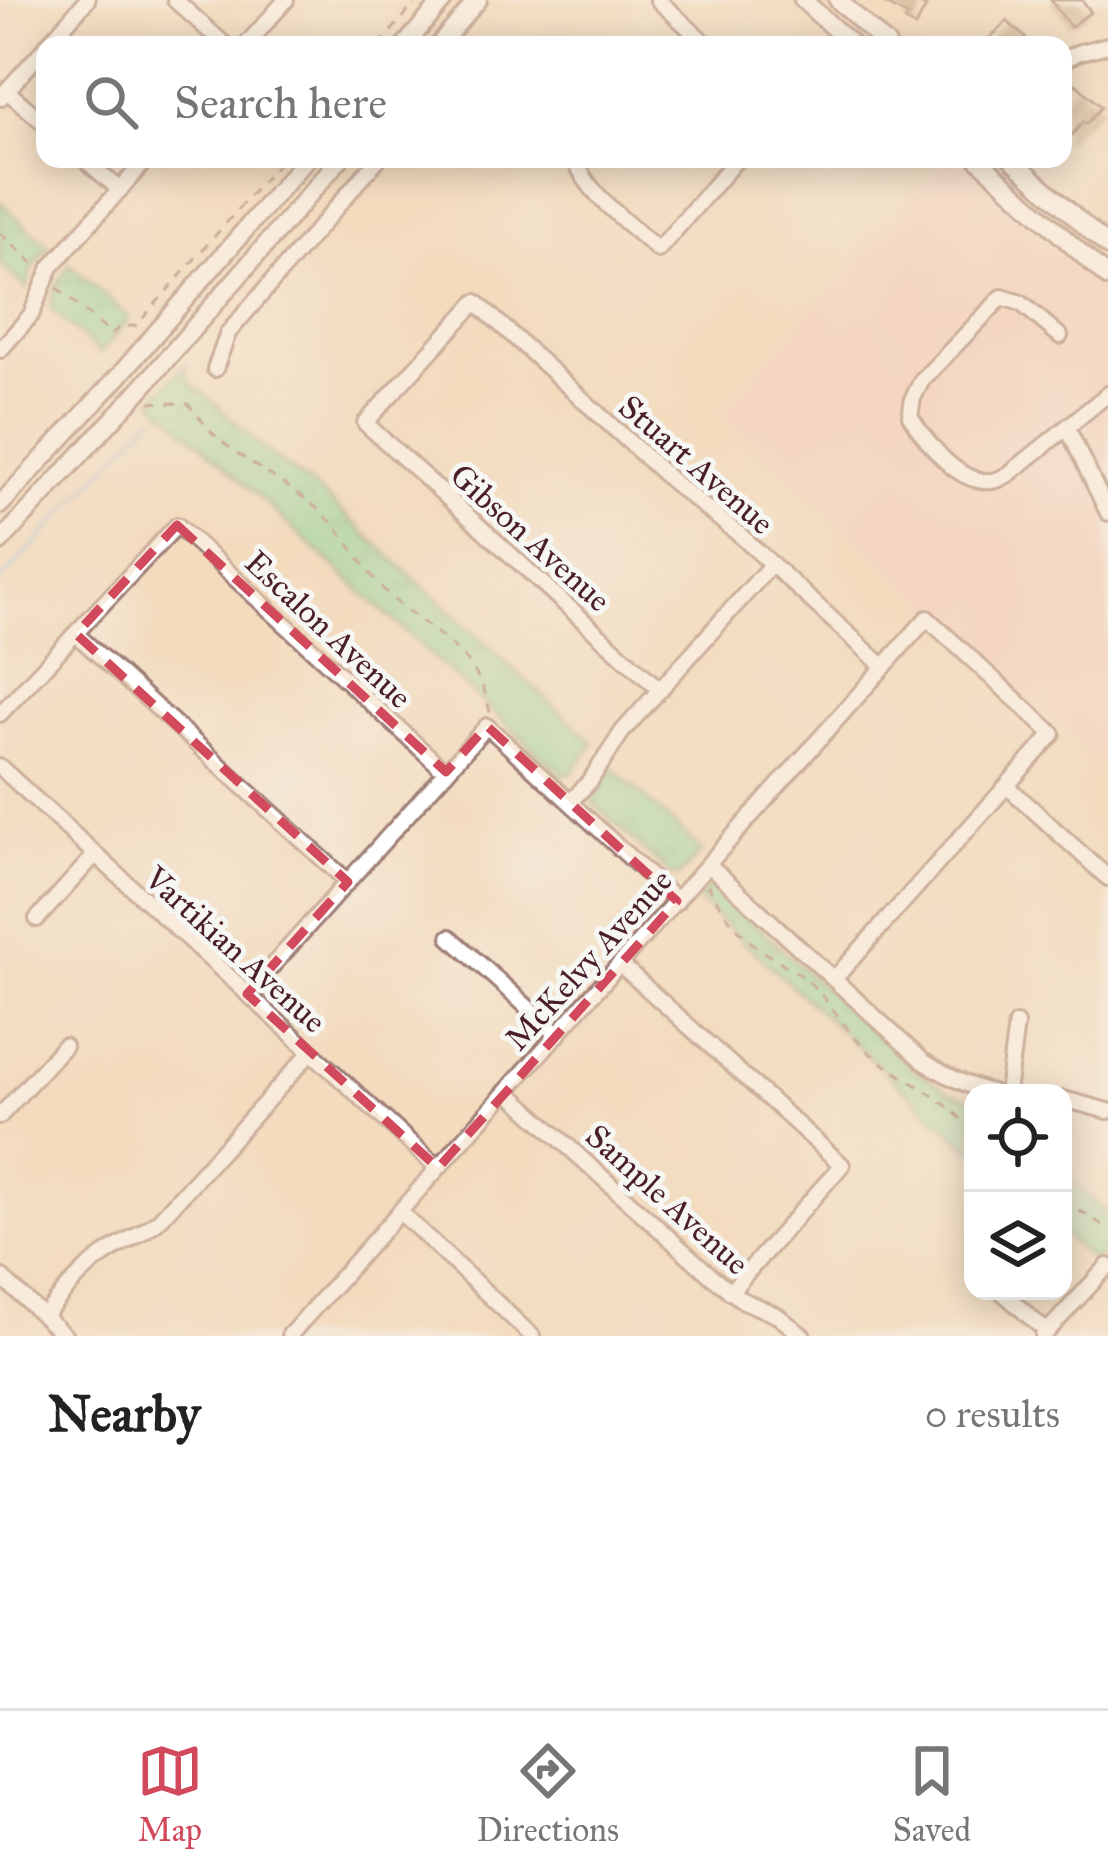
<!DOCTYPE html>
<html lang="en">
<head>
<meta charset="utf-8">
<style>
  :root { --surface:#fff; --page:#f6f6f6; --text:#222; --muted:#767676; --line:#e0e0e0; --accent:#d1495b }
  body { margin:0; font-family:"IM FELL Great Primer",serif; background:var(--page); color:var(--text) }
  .controls { position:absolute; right:36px; bottom:36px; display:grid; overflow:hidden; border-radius:24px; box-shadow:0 6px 30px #0003 }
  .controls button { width:108px; height:108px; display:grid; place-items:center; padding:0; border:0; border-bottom:3px solid var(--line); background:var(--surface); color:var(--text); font:60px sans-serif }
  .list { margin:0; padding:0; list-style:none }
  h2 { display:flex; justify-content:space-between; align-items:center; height:156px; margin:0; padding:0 48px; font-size:51px }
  h2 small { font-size:39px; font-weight:400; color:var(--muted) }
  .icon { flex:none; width:66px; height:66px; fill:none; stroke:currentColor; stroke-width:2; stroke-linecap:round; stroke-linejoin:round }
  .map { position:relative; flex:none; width:1108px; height:1336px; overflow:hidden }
  .search { position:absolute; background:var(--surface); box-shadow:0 6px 30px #0003; left:36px; right:36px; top:36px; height:132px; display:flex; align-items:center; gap:30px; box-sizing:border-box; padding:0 42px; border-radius:24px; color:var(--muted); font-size:45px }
  .sheet { height:372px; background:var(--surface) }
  nav { display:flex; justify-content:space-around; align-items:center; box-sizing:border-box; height:168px; border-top:3px solid var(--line); background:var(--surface); font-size:33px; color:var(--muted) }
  nav a { display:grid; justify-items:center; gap:6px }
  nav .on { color:var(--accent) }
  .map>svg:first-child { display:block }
</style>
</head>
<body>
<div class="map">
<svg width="1108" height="1336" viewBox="0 0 1108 1336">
  <defs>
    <pattern id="grass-tufts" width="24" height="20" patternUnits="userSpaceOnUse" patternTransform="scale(3)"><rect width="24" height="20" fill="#81d79a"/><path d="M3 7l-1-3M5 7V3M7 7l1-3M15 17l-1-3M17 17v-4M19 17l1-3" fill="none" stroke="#71b885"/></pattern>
    <pattern id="park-crowns" width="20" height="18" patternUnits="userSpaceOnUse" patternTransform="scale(3)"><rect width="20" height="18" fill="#81d79a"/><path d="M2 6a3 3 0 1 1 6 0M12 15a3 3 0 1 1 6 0" fill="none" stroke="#71b885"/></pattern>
    <pattern id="building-hatch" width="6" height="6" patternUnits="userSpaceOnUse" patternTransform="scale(3)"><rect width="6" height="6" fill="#c0a077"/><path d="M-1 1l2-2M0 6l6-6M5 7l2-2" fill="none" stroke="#9e8262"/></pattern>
  </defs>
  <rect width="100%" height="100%" fill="#f6f6f2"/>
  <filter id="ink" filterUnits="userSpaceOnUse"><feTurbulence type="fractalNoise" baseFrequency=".00833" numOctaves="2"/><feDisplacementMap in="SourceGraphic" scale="24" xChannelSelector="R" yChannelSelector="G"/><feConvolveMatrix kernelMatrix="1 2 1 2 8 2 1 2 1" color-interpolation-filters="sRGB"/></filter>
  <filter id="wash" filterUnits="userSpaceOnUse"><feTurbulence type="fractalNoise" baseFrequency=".004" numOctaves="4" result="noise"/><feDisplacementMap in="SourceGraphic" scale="48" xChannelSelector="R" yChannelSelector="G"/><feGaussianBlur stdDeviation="2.7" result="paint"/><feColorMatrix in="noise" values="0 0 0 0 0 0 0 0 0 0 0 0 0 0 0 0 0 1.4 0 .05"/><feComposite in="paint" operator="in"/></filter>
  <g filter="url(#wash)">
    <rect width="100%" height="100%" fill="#f3dbbe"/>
    <path fill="#f7d1c7" d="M947 159H955L1108 299V769L721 413Z"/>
    <g fill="url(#grass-tufts)" stroke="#667b62" stroke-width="3">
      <path d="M185 365C186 380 193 389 206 395L266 451 322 494 594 743 571 774H561L153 400Z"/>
      <path d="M614 769 702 851 679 876H672L594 804 593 795Z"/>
      <path d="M714 887 912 1068 948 1091 973 1100V1152L697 899 707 888Z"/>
      <path d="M1063 1173 1108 1214V1246L1094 1262 1063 1234Z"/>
    </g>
    <g fill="url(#park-crowns)" stroke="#667b62" stroke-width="3">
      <path d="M0 202 49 246 32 269 27 289 0 264Z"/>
      <path d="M69 264 130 318 100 353 51 309 54 290Z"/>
    </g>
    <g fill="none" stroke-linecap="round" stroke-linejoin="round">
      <path stroke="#6ab5e3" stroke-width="3" d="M0 582 155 415"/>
    </g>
    <g id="blocks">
      <g fill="url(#building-hatch)">
        <path d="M878 0H913L926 7 915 27 905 21 908 16Z"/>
        <path d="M1051 0H1082L1091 12 1070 27Z"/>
        <path d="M1007 21 1033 45H997L990 38Z"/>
        <path d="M1076 84 1101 107 1086 124 1083 122 1063 145V97Z"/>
      </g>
    </g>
  </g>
  <g filter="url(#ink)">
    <use href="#blocks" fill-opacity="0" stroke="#9e7d74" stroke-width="3"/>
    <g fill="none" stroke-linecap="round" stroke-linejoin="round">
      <g stroke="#9e7d74" stroke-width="20">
        <g id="minor">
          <path d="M175 0 225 45"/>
          <path d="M658 0 707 45"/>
          <path d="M47 45 87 0"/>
          <path d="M246 45 286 0"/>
          <path d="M1063 61 1077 53 1108 45"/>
          <path d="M7 91 45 124"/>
          <path d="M0 98 45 48"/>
          <path d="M84 159 120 190"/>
          <path d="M575 159C588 196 630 224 658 250L737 159"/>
          <path d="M1060 336 1021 303 1002 297 922 380 913 398 910 416C926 441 956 484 991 481 997 481 1003 477 1009 474L1108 394"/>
          <path d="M0 350 31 315 51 267 147 159"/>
          <path d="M215 369 228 333 378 159"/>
          <path d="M1067 427 1108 513"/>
          <path d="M76 634 348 882"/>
          <path d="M660 690 365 423 476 302 674 483 741 536 884 667"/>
          <path d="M0 714 177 525 446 772"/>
          <path d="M0 767 438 1168"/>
          <path d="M1007 786 1108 878"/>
          <path d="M570 802 590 781 622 732 772 564"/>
          <path d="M709 865 923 1061C946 1076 968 1087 995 1093"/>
          <path d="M37 919 95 855"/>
          <path d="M450 937 558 1035"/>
          <path d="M620 964 842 1165 730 1292"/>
          <path d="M247 994 487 726 677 901"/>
          <path d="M507 1091 711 1276 742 1300 778 1316 803 1336"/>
          <path d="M1007 1093 1016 1024"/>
          <path d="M1063 1099 1108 1111"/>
          <path d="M0 1116 64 1046"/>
          <path d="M400 1212 532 1336"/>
          <path d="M0 1276 65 1336"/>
          <path d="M1001 1291 1047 1332"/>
          <path d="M44 1316C61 1296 78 1274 100 1258 119 1244 141 1235 159 1220L310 1053"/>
          <path d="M289 1336 927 618 1053 734 835 978"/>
          <path d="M1043 1336 1108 1266"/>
        </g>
      </g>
      <g stroke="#9e7d74" stroke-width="22">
        <g id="major">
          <path d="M803 0 852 45"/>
          <path d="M838 0 887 45"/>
          <path d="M405 45 444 0"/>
          <path d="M439 45 478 0"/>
          <path d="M978 159 1108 278"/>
          <path d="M1012 159 1108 247"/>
          <path d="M0 505 118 377 306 159"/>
          <path d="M0 542 139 391 340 159"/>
        </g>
      </g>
      <g stroke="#9e7d74" stroke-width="3" stroke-dasharray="9 9" stroke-linecap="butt">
        <path d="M379 45 418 0"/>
        <path d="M0 233 38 268"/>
        <path d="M57 288 111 334 119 328 137 325 282 159"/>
        <path d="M150 402 188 404C199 415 207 429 219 439 252 468 294 485 325 516 350 540 365 572 390 596 432 634 480 651 490 713"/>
        <path d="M706 888 709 886C724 916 742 938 770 956 783 964 797 971 809 982 832 1003 846 1032 870 1053 904 1082 945 1095 973 1133"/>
        <path d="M1063 1204 1086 1214 1108 1229"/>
      </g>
      <use href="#minor" stroke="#fff" stroke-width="14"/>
      <use href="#major" stroke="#fff" stroke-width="16"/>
    </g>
  </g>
  <path d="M0 0H1108V1336H0ZM177 525 446 772 487 726 677 901 438 1168 247 994 348 882 76 634Z" fill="#f3dbbe" fill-opacity=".55" fill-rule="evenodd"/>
  <path fill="none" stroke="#d1495b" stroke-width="9" stroke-dasharray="24 15" stroke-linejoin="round" d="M177 525 446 772 487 726 677 901 438 1168 247 994 348 882 76 634Z"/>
  <g text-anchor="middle" stroke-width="10" stroke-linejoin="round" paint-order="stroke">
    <g font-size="33" fill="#4a1f2b" stroke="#f6f6f2">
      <text transform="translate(697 464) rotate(41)" y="12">Stuart Avenue</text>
      <text transform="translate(531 537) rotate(42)" y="12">Gibson Avenue</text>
      <text transform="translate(329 629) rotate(43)" y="12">Escalon Avenue</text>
      <text transform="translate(236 949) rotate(42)" y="12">Vartikian Avenue</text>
      <text transform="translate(588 959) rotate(-48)" y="12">McKelvy Avenue</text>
      <text transform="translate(668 1199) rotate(42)" y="12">Sample Avenue</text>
    </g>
  </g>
</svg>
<div class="controls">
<button><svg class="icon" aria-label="locate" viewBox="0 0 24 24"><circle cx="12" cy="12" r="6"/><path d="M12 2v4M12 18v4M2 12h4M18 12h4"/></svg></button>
<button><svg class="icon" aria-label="layers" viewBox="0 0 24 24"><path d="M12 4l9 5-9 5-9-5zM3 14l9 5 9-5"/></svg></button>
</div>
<div class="search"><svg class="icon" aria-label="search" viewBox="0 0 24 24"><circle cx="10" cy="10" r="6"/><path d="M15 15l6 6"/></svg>Search here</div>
</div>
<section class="sheet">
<h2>Nearby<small>0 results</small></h2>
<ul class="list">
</ul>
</section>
<nav>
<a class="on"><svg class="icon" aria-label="map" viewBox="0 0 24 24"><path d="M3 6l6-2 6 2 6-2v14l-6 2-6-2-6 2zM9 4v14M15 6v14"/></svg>Map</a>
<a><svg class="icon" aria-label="directions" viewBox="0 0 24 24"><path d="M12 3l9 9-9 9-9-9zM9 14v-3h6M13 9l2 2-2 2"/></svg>Directions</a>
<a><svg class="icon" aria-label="saved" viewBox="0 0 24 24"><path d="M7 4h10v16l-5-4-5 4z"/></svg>Saved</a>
</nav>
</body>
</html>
